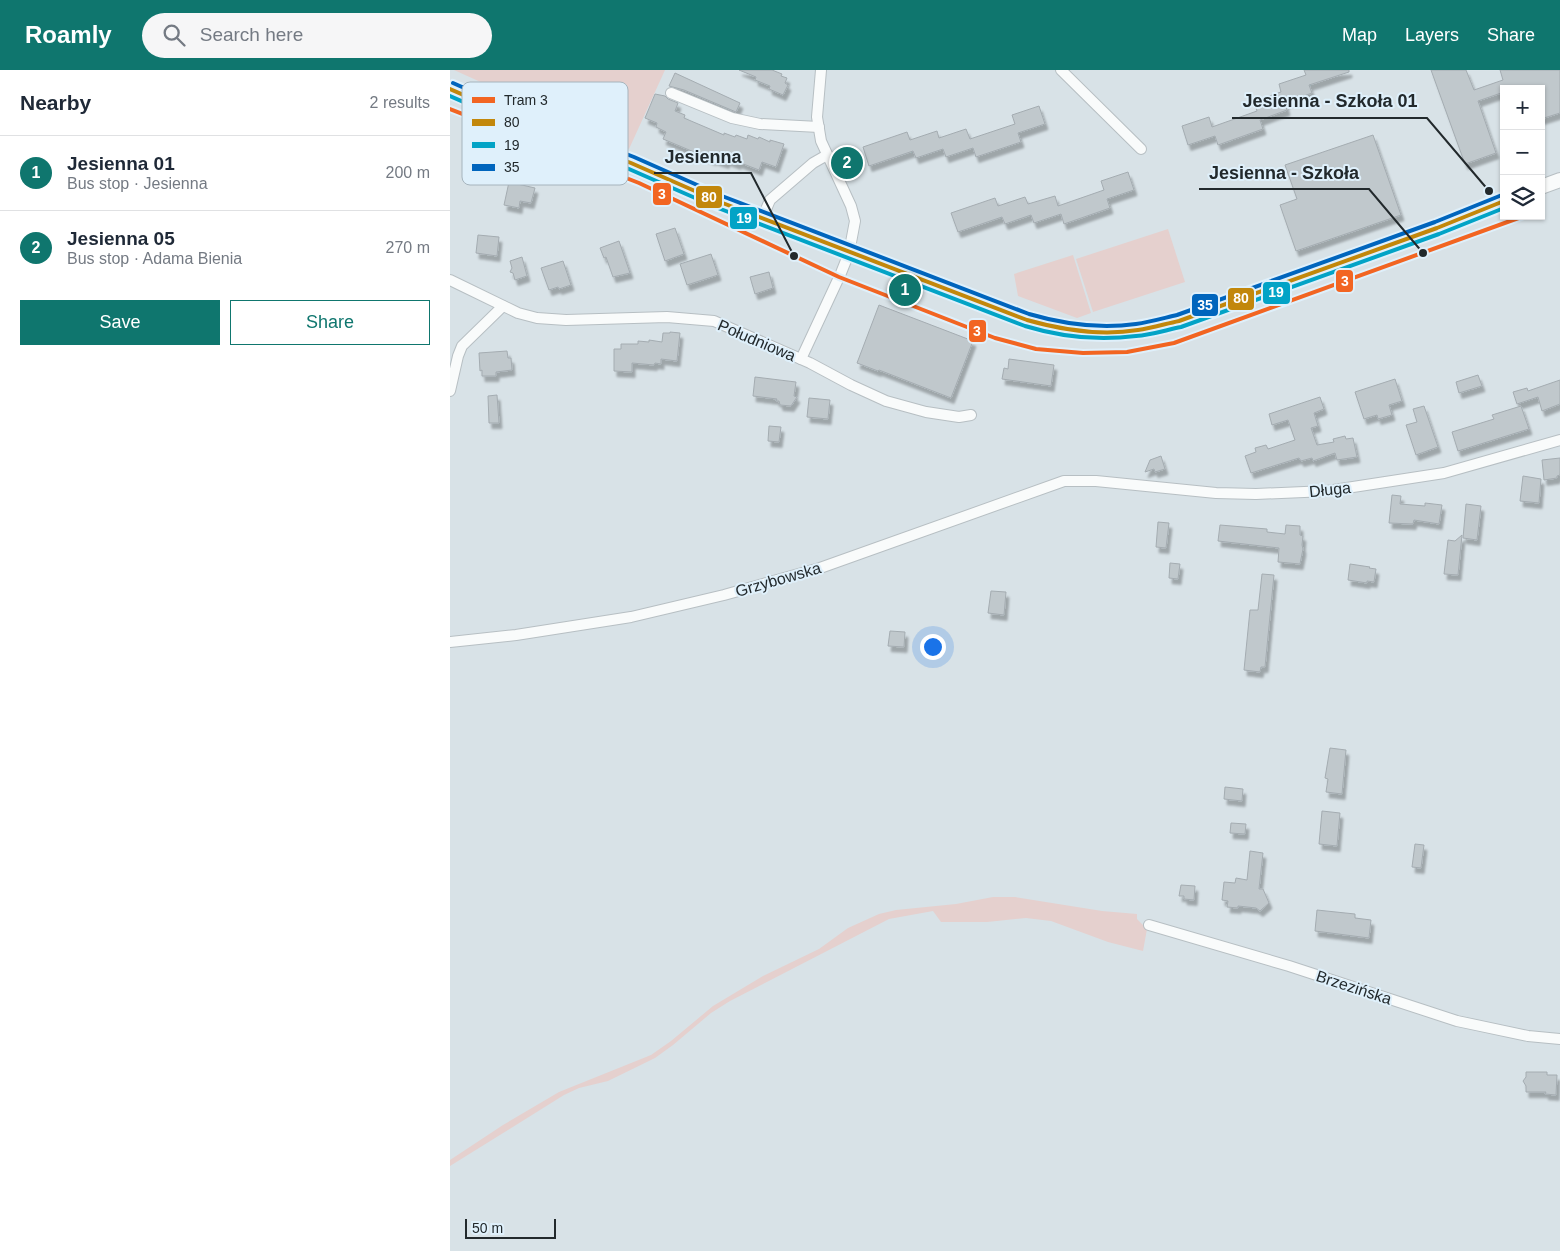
<!DOCTYPE html>
<html lang="en">
<head>
<meta charset="utf-8">
<style>
  :root { --surface:#fff; --page:#f6f6f7; --text:#1f2937; --muted:#747a83; --line:#e0e1e3; --accent:#0f766e }
  body { margin:0; font-family:Helvetica,sans-serif; background:var(--page); color:var(--text) }
  .controls { position:absolute; right:15px; top:15px; display:grid; overflow:hidden; border-radius:0px; box-shadow:0 1px 4px #0004 }
  .controls button { width:45px; height:45px; display:grid; place-items:center; padding:0; border:0; border-bottom:1px solid var(--line); background:var(--surface); color:var(--text); font:25px sans-serif }
  .scale { position:absolute; left:15px; bottom:12px; width:91px; box-sizing:border-box; padding-left:5px; border:2px solid #22292c; border-top:0; font-size:14px; line-height:18px; white-space:nowrap; color:#22292c; -webkit-text-stroke:4px #dff0fb; paint-order:stroke }
  .you { position:absolute; left:482px; top:576px; width:18px; height:18px; margin:-12px; border:4px solid #fff; border-radius:50%; background:#1a73e8; box-shadow:0 0 0 8px #1a73e833 }
  .badge { display:grid; place-items:center; width:32px; height:32px; border-radius:50%; background:var(--accent); color:#fff; font-size:16px; font-weight:700 }
  .pin { position:absolute; translate:-50% -50%; border:2px solid #fff; box-shadow:0 1px 5px #0006 }
  .list { margin:0; padding:0; list-style:none }
  h2 { display:flex; justify-content:space-between; align-items:center; height:65px; margin:0; padding:0 20px; font-size:21px }
  h2 small { font-size:16px; font-weight:400; color:var(--muted) }
  .list li { display:grid; grid-template-columns:32px 1fr auto; gap:15px; align-items:center; box-sizing:border-box; height:75px; padding:0 20px; border-top:1px solid var(--line) }
  .list b { display:block; font-size:19px; white-space:nowrap }
  .list p { margin:0; font-size:16px; white-space:nowrap; color:var(--muted) }
  .list em { font-size:16px; font-style:normal; color:var(--muted) }
  .actions { display:flex; gap:10px; padding:15px 20px }
  .actions a { flex:1; padding:11px 0; border:1px solid var(--accent); border-radius:0px; text-align:center; font-size:18px; color:var(--accent) }
  .actions .main { background:var(--accent); color:#fff }
  .icon { flex:none; width:28px; height:28px; fill:none; stroke:currentColor; stroke-width:2; stroke-linecap:round; stroke-linejoin:round }
  .map { position:relative; flex:none; width:1110px; height:1181px; overflow:hidden }
  header { display:flex; align-items:center; gap:30px; box-sizing:border-box; height:70px; padding:0 25px; background:var(--accent); color:#fff }
  header strong { font-size:24px }
  nav { display:flex; gap:28px; margin-inline-start:auto; font-size:18px }
  .search { width:350px; height:45px; background:var(--page); display:flex; align-items:center; gap:12px; box-sizing:border-box; padding:0 18px; border-radius:28px; color:var(--muted); font-size:19px }
  main { display:flex }
  aside { flex:1; background:var(--surface) }
  .map>svg:first-child { display:block }
</style>
</head>
<body>
<header>
<strong>Roamly</strong>
<div class="search"><svg class="icon" aria-label="search" viewBox="0 0 24 24"><circle cx="10" cy="10" r="6"/><path d="M15 15l6 6"/></svg>Search here</div>
<nav><a>Map</a><a>Layers</a><a>Share</a></nav>
</header>
<main>
<aside>
<h2>Nearby<small>2 results</small></h2>
<ul class="list">
<li><span class="badge">1</span><div><b>Jesienna 01</b><p>Bus stop · Jesienna</p></div><em>200 m</em></li>
<li><span class="badge">2</span><div><b>Jesienna 05</b><p>Bus stop · Adama Bienia</p></div><em>270 m</em></li>
</ul>
<div class="actions"><a class="main">Save</a><a>Share</a></div>
</aside>
<div class="map">
<svg width="1110" height="1181" viewBox="0 0 1110 1181">
  <defs>
    <filter id="shadow"><feDropShadow dx="3" dy="5.5" stdDeviation="1" flood-color="#0004"/></filter>
  </defs>
  <rect width="100%" height="100%" fill="#d8e2e7"/>
  <g fill="#e5d0ce">
    <path d="M4 0H215L179 79Z"/>
    <path d="M718 159 735 212 643 242 626 189Z"/>
    <path d="M623 185 641 243 627 248 568 226 564 204Z"/>
    <path d="M543 827H565L652 841 687 844V849L697 859 693 881 658 872 601 851 576 848 537 852H491L483 841 439 849 280 931 261 943 223 975 205 988 158 1011 129 1018 114 1025 0 1096V1090L53 1055 109 1022 201 985 221 971 263 936 313 906 369 879 398 858 429 844 446 840 506 834Z"/>
  </g>
  <g fill="#c0c8cc" stroke="#a4acb1" filter="url(#shadow)">
    <path d="M289 0H322L332 4 331 6 337 8 335 13 338 15 333 25 319 19 320 16 305 10 306 7Z"/>
    <path d="M854 0H899V2L859 15 862 23 835 33 837 40 810 50 813 59 768 75 765 66 738 75 732 56 759 47 762 57 807 41 804 31 831 22 829 14 856 5Z"/>
    <path d="M981 0H1016L1024 20 1053 10 1050 0H1110V43L1091 49V19H1054V22L1028 31 1046 83 1015 94Z"/>
    <path d="M225 3 290 33 286 42 234 20 219 16Z"/>
    <path d="M205 24 215 26 218 29 228 33 225 41 235 45 234 48 274 65V63L285 67 286 65 297 69 298 65 308 69 309 67 320 72V70L334 74 326 97 312 92 309 100 288 92V94L277 90 276 93 264 89 263 90 213 69 216 62 206 57 207 53 195 48Z"/>
    <path d="M589 36 595 54 568 63 571 72 526 87 523 78 496 87 493 79 466 88 463 81 419 96 413 77 457 62 460 70 487 61 489 68 516 59 520 69 565 54 562 45Z"/>
    <path d="M923 65 951 145 846 181 830 135 847 129 835 95Z"/>
    <path d="M678 102 684 120 657 129 660 138 614 154 611 144 584 153 581 145 555 154 552 147 508 162 501 143 545 128 548 136 575 127 578 134 605 126 608 136 654 120 651 111Z"/>
    <path d="M59 112 85 118 81 133 70 131 69 138 54 135Z"/>
    <path d="M225 158 234 184 215 191 206 164Z"/>
    <path d="M28 165 49 167 47 186 26 183Z"/>
    <path d="M169 171 180 203 163 207 156 187 154 188 150 178Z"/>
    <path d="M261 184 268 205 237 215 230 194Z"/>
    <path d="M72 187 77 206 65 210 63 203 60 202 62 198 60 191Z"/>
    <path d="M113 191 121 215 109 219 108 217 99 220 91 198Z"/>
    <path d="M319 202 323 218 305 224 300 207Z"/>
    <path d="M429 235 523 271 501 328 429 300 428 301 407 293Z"/>
    <path d="M220 262 230 263 227 291 211 289V294L205 293 204 295 182 293V302L164 301V279H171V274H188V271L199 272V270L212 272 213 263H220Z"/>
    <path d="M57 281 58 288H61L62 300 46 302V306H32V300L30 301 29 283Z"/>
    <path d="M559 289 604 295 601 316 552 309 554 298 558 299Z"/>
    <path d="M1028 305 1032 316 1009 323 1006 312Z"/>
    <path d="M305 307 346 312 344 326 347 327 341 336 330 335 329 331H326L327 329 303 326Z"/>
    <path d="M945 309 952 331 939 335 942 345 928 349 927 345 914 349 905 322Z"/>
    <path d="M1110 310V334L1092 341 1088 327 1067 334 1063 322 1077 318 1078 321Z"/>
    <path d="M47 325 49 353H39L38 326Z"/>
    <path d="M870 327 874 339 864 343 868 356 861 358 867 375 884 372 883 369 895 366 896 369 903 368 907 387 887 390 885 383 863 391 862 388 851 391 849 388 801 403 795 386 806 382 805 378 816 375 818 379 845 370 838 350 822 355 819 344Z"/>
    <path d="M359 328 380 330 378 349 357 347Z"/>
    <path d="M974 336 988 377 966 385 956 355 967 352 963 339Z"/>
    <path d="M1071 336 1079 359 1008 381 1002 362 1044 349 1042 345Z"/>
    <path d="M319 356 331 357 329 372 318 371Z"/>
    <path d="M711 386 715 399 705 402 704 399 695 402 700 390Z"/>
    <path d="M1110 388V405L1107 406V408L1094 410 1092 390Z"/>
    <path d="M1073 406 1091 409 1089 433 1070 431Z"/>
    <path d="M942 425 951 426 950 434 975 436V433L992 435 989 454 964 450 963 454 939 453Z"/>
    <path d="M1016 434 1031 436 1027 470 1013 468Z"/>
    <path d="M708 452 719 453 716 478 706 477Z"/>
    <path d="M770 455 817 459V462L835 464 836 455 850 456V465L853 466 852 475 853 479 850 494 828 492 829 478 768 471Z"/>
    <path d="M1012 465 1008 505 994 504 998 470 1005 471Z"/>
    <path d="M720 493 730 494 728 509 719 508Z"/>
    <path d="M900 494 920 497 919 498 926 499 924 512 917 511V513L898 510Z"/>
    <path d="M812 504 824 505 815 597H811L810 602 794 600 800 540H808Z"/>
    <path d="M541 521 556 522 554 545 538 543Z"/>
    <path d="M440 561 455 562 454 577 438 576Z"/>
    <path d="M880 678 896 680 892 724 876 722 878 709 875 708Z"/>
    <path d="M775 717 793 719 792 731 774 729Z"/>
    <path d="M872 741 890 743 887 776 869 774Z"/>
    <path d="M781 753 796 754 795 764 780 763Z"/>
    <path d="M965 774 974 775 971 798 962 797Z"/>
    <path d="M800 781 813 783 809 819H813L819 833 810 841 806 838 788 836V838L777 837 778 831 772 830 774 812 785 813 786 808 797 810Z"/>
    <path d="M731 815 745 816 744 830 734 829V826H729Z"/>
    <path d="M867 840 905 844V848L921 850 919 868 865 861Z"/>
    <path d="M1076 1002H1097V1005H1107L1106 1025 1095 1024 1096 1022H1076V1016L1073 1011 1076 1007Z"/>
  </g>
  <g fill="none" stroke-linecap="round" stroke-linejoin="round">
    <g stroke="#b7bfc3" stroke-width="12">
      <g id="street">
        <path d="M611 0 691 79"/>
        <path d="M221 23 282 48 310 54 369 57"/>
        <path d="M312 149 320 130 363 93 377 85"/>
        <path d="M0 210 68 243 87 248 116 250 217 247 264 251 360 293 401 315 436 331 476 342 509 347 521 345"/>
        <path d="M351 289 391 203 399 183 405 151 401 136 371 71 367 47 371 0"/>
        <path d="M0 321 8 286 12 276 53 236"/>
        <path d="M0 572 66 565 181 547 274 525 370 498 614 411H646L766 423 806 424 877 421 994 403 1110 370"/>
        <path d="M699 855 839 896 1007 951 1078 966 1110 969"/>
      </g>
    </g>
    <g stroke="#b7bfc3" stroke-width="16">
      <g id="secondary">
        <path d="M0 19 73 51 181 93 270 132 577 250 601 257 621 260 664 262 687 260 729 251 987 158 1054 131"/>
        <path d="M1091 117 1110 110"/>
      </g>
    </g>
    <use href="#street" stroke="#f9fbfb" stroke-width="10"/>
    <use href="#secondary" stroke="#f9fbfb" stroke-width="14"/>
    <g stroke="#dff0fb" stroke-width="8">
      <path id="bus-1" d="M0 19 73 51 181 93 270 132 577 250C612 260 651 266 688 260 701 258 715 254 729 251L987 158 1054 131"/>
    </g>
    <g stroke="#dff0fb" stroke-width="8">
      <path id="bus-2" d="M0 26 71 57 179 99 268 138 575 256C611 267 648 271 686 266 701 265 716 260 731 257L989 164 1054 138"/>
    </g>
    <g stroke="#dff0fb" stroke-width="8">
      <path id="bus-3" d="M3 13 75 45 184 87 272 126 579 244C613 254 650 259 686 254 700 252 714 248 727 245L985 152 1052 125"/>
    </g>
    <use href="#bus-1" stroke="#c2870b" stroke-width="4"/>
    <use href="#bus-2" stroke="#02a3c6" stroke-width="4"/>
    <use href="#bus-3" stroke="#0065bd" stroke-width="4"/>
    <g stroke="#dff0fb" stroke-width="8">
      <path id="tram-1" d="M0 39 189 113 389 207 545 268 586 279 633 283 677 282 724 273 1074 146"/>
    </g>
    <use href="#tram-1" stroke="#f26522" stroke-width="4"/>
  </g>
  <g text-anchor="middle" stroke-width="4" stroke-linejoin="round" paint-order="stroke">
    <g font-size="16" fill="#22292c" stroke="#dff0fb">
      <text transform="translate(307 270) rotate(23)" y="6">Południowa</text>
      <text transform="translate(880 419) rotate(-6)" y="6">Długa</text>
      <text transform="translate(328 509) rotate(-16)" y="6">Grzybowska</text>
      <text transform="translate(904 917) rotate(18)" y="6">Brzezińska</text>
    </g>
  </g>
  <rect x="12" y="12" width="166" height="103" rx="8" fill="#dff0fb" stroke="#a6b4bd" stroke-width="1"/>
  <rect x="22" y="27" width="23" height="6" fill="#f26522"/>
  <rect x="22" y="49" width="23" height="7" fill="#c2870b"/>
  <rect x="22" y="72" width="23" height="6" fill="#02a3c6"/>
  <rect x="22" y="94" width="23" height="7" fill="#0065bd"/>
  <g font-size="14" fill="#22292c">
    <text x="54" y="35">Tram 3</text>
    <text x="54" y="57">80</text>
    <text x="54" y="80">19</text>
    <text x="54" y="102">35</text>
  </g>
  <path fill="none" stroke="#22292c" stroke-width="2" d="M1039 121L977 48H782M344 186L301 103H204M973 183L919 119H749"/>
  <g fill="#22292c" stroke="#dff0fb" stroke-width="2">
    <circle cx="1039" cy="121" r="5"/>
    <circle cx="344" cy="186" r="5"/>
    <circle cx="973" cy="183" r="5"/>
  </g>
  <g font-size="18" text-anchor="middle" font-weight="bold" fill="#22292c" stroke="#dff0fb" stroke-width="4" stroke-linejoin="round" paint-order="stroke">
    <text x="880" y="37">Jesienna - Szkoła 01</text>
    <text x="253" y="93">Jesienna</text>
    <text x="834" y="109">Jesienna - Szkoła</text>
  </g>
  <g stroke="#dff0fb" stroke-width="2">
    <rect x="202" y="112" width="20" height="24" rx="5" fill="#f26522"/>
    <rect x="245" y="115" width="28" height="24" rx="5" fill="#c2870b"/>
    <rect x="279" y="136" width="29" height="24" rx="5" fill="#02a3c6"/>
    <rect x="885" y="199" width="19" height="24" rx="5" fill="#f26522"/>
    <rect x="812" y="211" width="29" height="24" rx="5" fill="#02a3c6"/>
    <rect x="777" y="217" width="28" height="24" rx="5" fill="#c2870b"/>
    <rect x="741" y="223" width="28" height="24" rx="5" fill="#0065bd"/>
    <rect x="518" y="249" width="19" height="24" rx="5" fill="#f26522"/>
  </g>
  <g font-size="14" text-anchor="middle" font-weight="bold" fill="#fff">
    <text x="212" y="129">3</text>
    <text x="259" y="132">80</text>
    <text x="294" y="153">19</text>
    <text x="895" y="216">3</text>
    <text x="826" y="227">19</text>
    <text x="791" y="233">80</text>
    <text x="755" y="240">35</text>
    <text x="527" y="266">3</text>
  </g>
</svg>
<div class="controls">
<button>+</button>
<button>−</button>
<button><svg class="icon" aria-label="layers" viewBox="0 0 24 24"><path d="M12 4l9 5-9 5-9-5zM3 14l9 5 9-5"/></svg></button>
</div>
<div class="scale">50 m</div>
<div class="you"></div>
<div class="pin badge" style="left:455px;top:220px">1</div>
<div class="pin badge" style="left:397px;top:93px">2</div>
</div>
</main>
</body>
</html>
